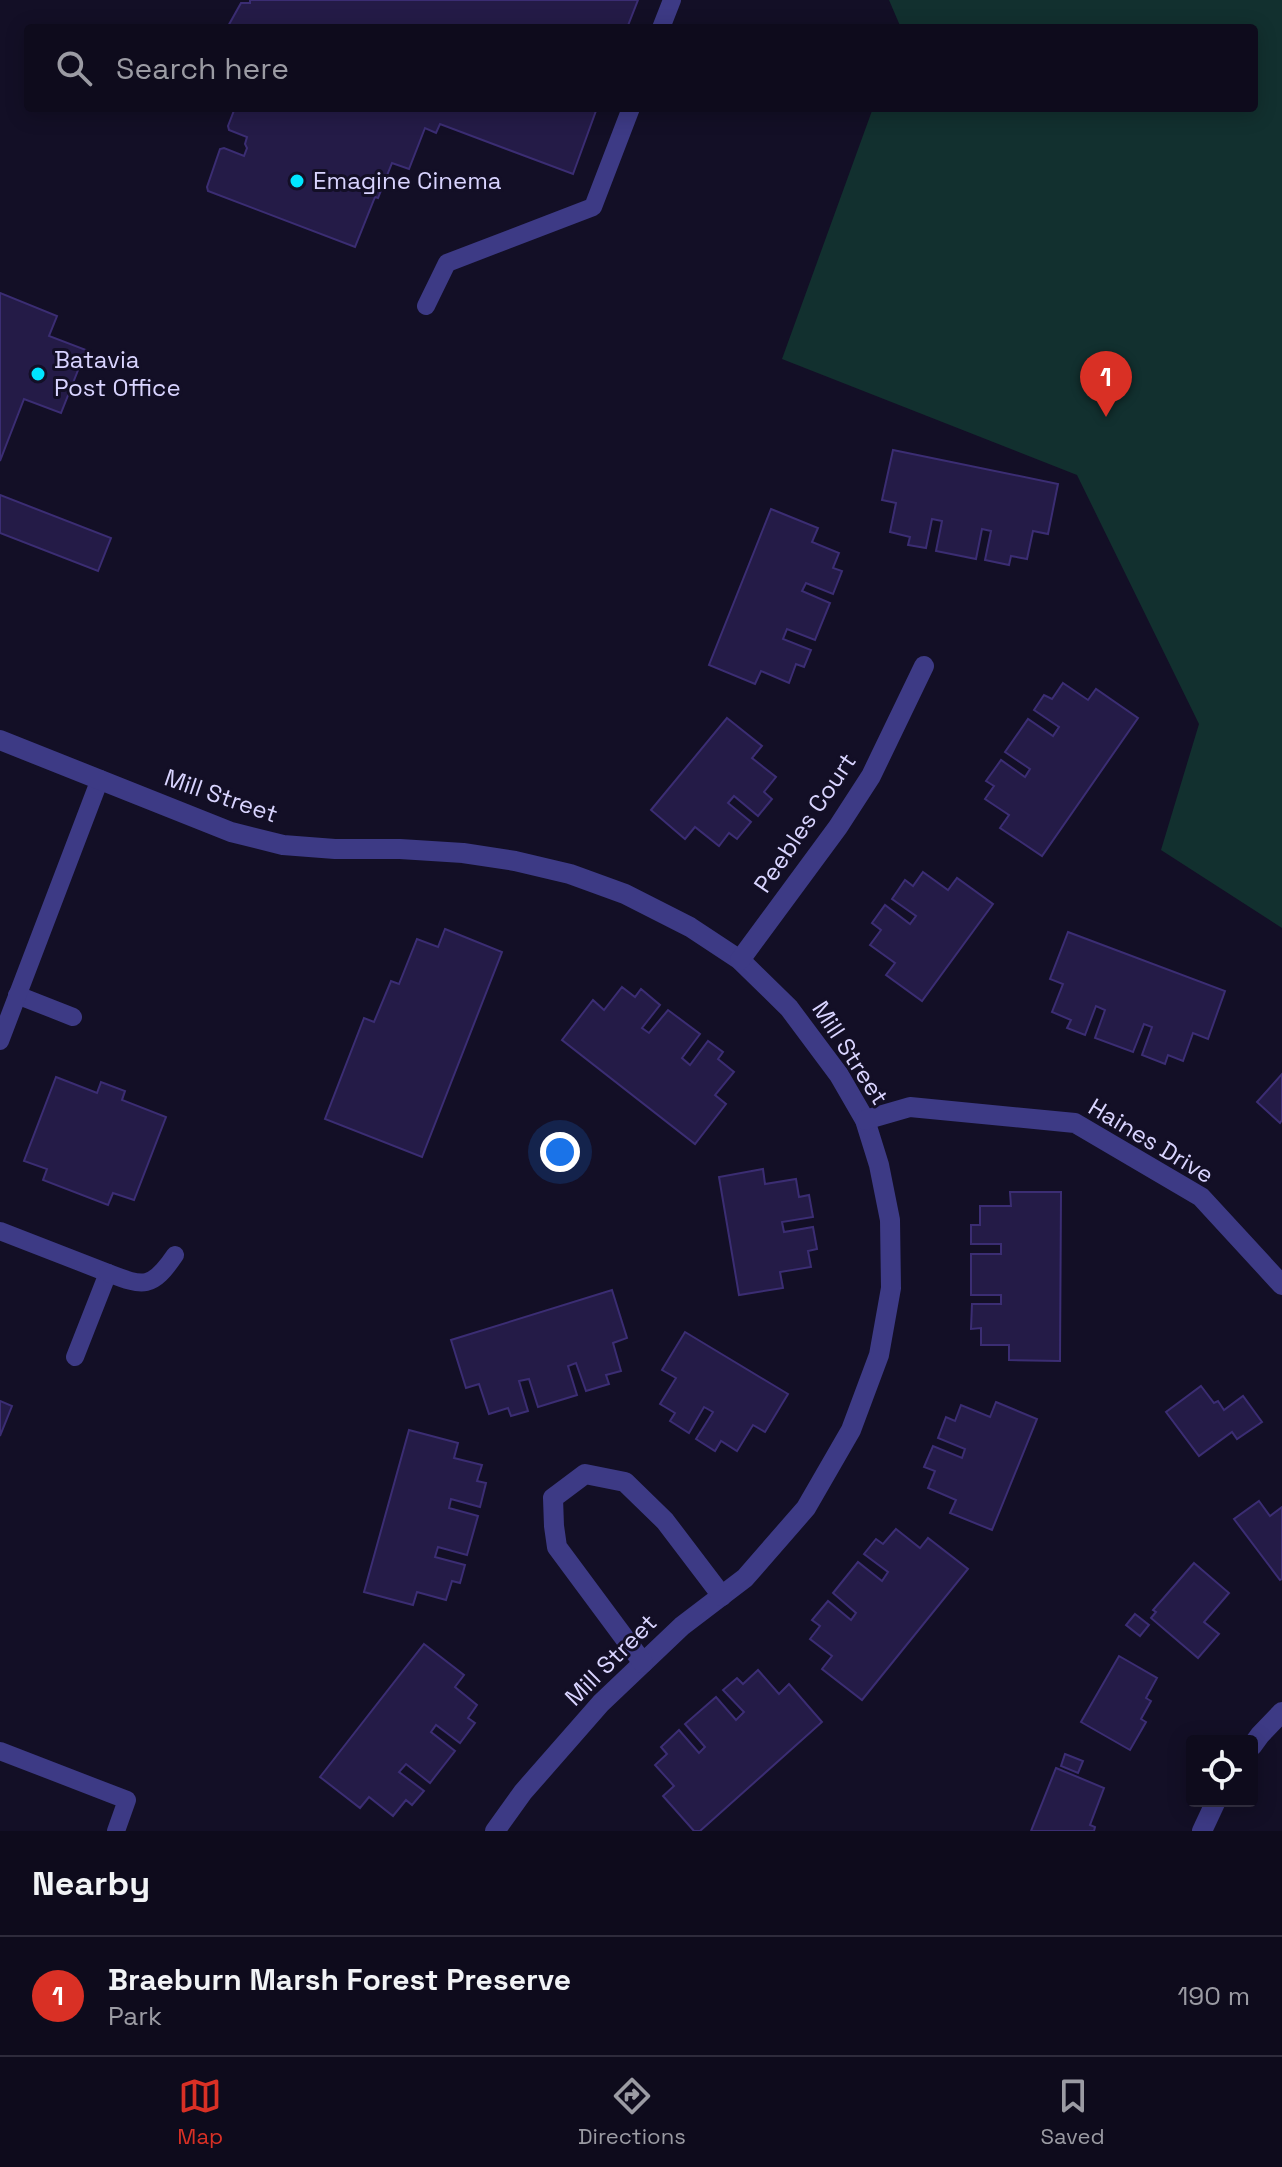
<!DOCTYPE html>
<html lang="en">
<head>
<meta charset="utf-8">
<style>
  :root { --surface:#0e0b1c; --page:#171425; --text:#f1f3f6; --muted:#9b9ba3; --line:#2e2b3b; --accent:#d93025 }
  body { margin:0; font-family:"Space Grotesk",sans-serif; background:var(--page); color:var(--text) }
  .controls { position:absolute; right:24px; bottom:24px; display:grid; overflow:hidden; border-radius:8px; box-shadow:0 4px 20px #0003 }
  .controls button { width:72px; height:72px; display:grid; place-items:center; padding:0; border:0; border-bottom:2px solid var(--line); background:var(--surface); color:var(--text); font:40px sans-serif }
  .you { position:absolute; left:560px; top:1152px; width:28px; height:28px; margin:-20px; border:6px solid #fff; border-radius:50%; background:#1a73e8; box-shadow:0 0 0 12px #1a73e833 }
  .badge { display:grid; place-items:center; width:52px; height:52px; border-radius:50%; background:var(--accent); color:#fff; font-size:26px; font-weight:700 }
  .pin { position:absolute; translate:-50% -66px; filter:drop-shadow(0 2px 4px #0008) }
  .pin::after { content:''; position:absolute; top:42px; width:28px; height:24px; background:inherit; clip-path:polygon(0 0,100% 0,50% 100%) }
  .list { margin:0; padding:0; list-style:none }
  h2 { display:flex; justify-content:space-between; align-items:center; height:104px; margin:0; padding:0 32px; font-size:34px }
  h2 small { font-size:26px; font-weight:400; color:var(--muted) }
  .list li { display:grid; grid-template-columns:52px 1fr auto; gap:24px; align-items:center; box-sizing:border-box; height:120px; padding:0 32px; border-top:2px solid var(--line) }
  .list b { display:block; font-size:30px; white-space:nowrap }
  .list p { margin:0; font-size:26px; white-space:nowrap; color:var(--muted) }
  .list em { font-size:26px; font-style:normal; color:var(--muted) }
  .icon { flex:none; width:44px; height:44px; fill:none; stroke:currentColor; stroke-width:2; stroke-linecap:round; stroke-linejoin:round }
  .map { position:relative; flex:none; width:1282px; height:1831px; overflow:hidden }
  .search { position:absolute; background:var(--surface); box-shadow:0 4px 20px #0003; left:24px; right:24px; top:24px; height:88px; display:flex; align-items:center; gap:20px; box-sizing:border-box; padding:0 28px; border-radius:8px; color:var(--muted); font-size:30px }
  .sheet { height:224px; background:var(--surface) }
  nav { display:flex; justify-content:space-around; align-items:center; box-sizing:border-box; height:112px; border-top:2px solid var(--line); background:var(--surface); font-size:22px; color:var(--muted) }
  nav a { display:grid; justify-items:center; gap:4px }
  nav .on { color:var(--accent) }
  .map>svg:first-child { display:block }
</style>
</head>
<body>
<div class="map">
<svg width="1282" height="1831" viewBox="0 0 1282 1831">
  <rect width="100%" height="100%" fill="#130f26"/>
  <path fill="#12302f" d="M889 0H1282V928L1161 850 1199 724 1077 475 782 359 873 108H1254V28H901Z"/>
  <g fill="#241b47" stroke="#3b2d73" stroke-width="2">
    <path d="M250 0H638L627 28H227L241 3H250Z"/>
    <path d="M235 108H597L573 174 440 124 436 133 425 128 409 169 392 163 378 198 375 197 355 247 208 191 207 187 220 149 224 148 244 156 247 148 245 144 247 137 229 130 228 126Z"/>
    <path d="M0 293 57 316 49 336 86 350 61 413 24 399 0 461Z"/>
    <path d="M893 450 1058 484 1048 534 1033 531 1027 559 1011 556 1009 565 985 560 991 531 982 529 976 559 936 551 942 521 932 519 926 548 908 545 910 537 890 532 896 503 882 500Z"/>
    <path d="M0 495 111 538 98 571 0 533Z"/>
    <path d="M771 509 818 528 812 542 839 553 833 568 842 571 833 594 806 583 802 591 830 603 815 640 787 629 783 639 811 650 804 667 796 664 789 683 761 671 755 684 709 665Z"/>
    <path d="M1063 683 1088 700 1096 689 1138 718 1042 856 1000 828 1009 815 985 799 994 786 986 781 1001 760 1025 777 1030 769 1005 752 1028 719 1053 736 1059 727 1034 710 1044 695 1052 699Z"/>
    <path d="M727 718 762 746 752 758 776 777 764 792 772 799 758 816 734 796 728 803 751 822 737 839 729 833 719 846 695 827 685 839 651 810Z"/>
    <path d="M923 872 948 890 957 878 993 904 922 1001 886 975 895 963 870 945 881 930 872 923 885 905 910 924 916 916 892 899 905 880 913 886Z"/>
    <path d="M445 929 502 952 422 1157 325 1119 364 1018 374 1022 391 981 399 984 417 939 438 947Z"/>
    <path d="M1068 932 1225 991 1208 1039 1193 1033 1183 1061 1168 1055 1165 1064 1142 1055 1152 1027 1144 1024 1133 1052 1095 1038 1105 1010 1096 1006 1085 1035 1067 1028 1071 1020 1052 1012 1063 984 1050 979Z"/>
    <path d="M622 987 635 997 641 989 660 1005 642 1028 649 1033 668 1010 700 1034 682 1058 690 1065 708 1041 723 1052 718 1059 734 1072 715 1095 726 1104 695 1144 562 1040 593 1000 604 1010Z"/>
    <path d="M1282 1074V1120L1280 1123 1257 1102Z"/>
    <path d="M56 1077 97 1093 101 1082 125 1091 122 1100 166 1117 134 1200 113 1193 108 1205 43 1180 47 1169 24 1161Z"/>
    <path d="M763 1169 765 1184 796 1179 799 1197 809 1195 813 1217 782 1222 784 1232 813 1227 817 1249 808 1251 811 1267 780 1272 783 1288 739 1295 719 1177Z"/>
    <path d="M1010 1192H1061L1060 1361 1009 1360V1345H981V1328L971 1329 972 1304H1001V1295H971V1254H1001V1244H971V1225H980V1206H1011Z"/>
    <path d="M612 1290 627 1338 613 1343 621 1371 606 1375 609 1384 586 1391 576 1363 568 1366 577 1395 538 1407 529 1379 519 1381 528 1411 511 1416 508 1408 489 1414 479 1384 466 1388 451 1340Z"/>
    <path d="M685 1332 788 1394 765 1432 753 1425 737 1451 721 1441 715 1451 696 1439 713 1412 704 1407 689 1433 670 1421 675 1413 660 1404 676 1378 662 1370Z"/>
    <path d="M1201 1386 1214 1403 1218 1401 1224 1410 1243 1396 1262 1422 1237 1439 1232 1432 1199 1456 1166 1412Z"/>
    <path d="M0 1401 12 1406 0 1436Z"/>
    <path d="M996 1402 1037 1419 992 1530 950 1513 956 1500 928 1488 935 1471 924 1467 933 1446 962 1458 965 1449 938 1438 946 1417 955 1421 961 1405 990 1417Z"/>
    <path d="M409 1430 458 1443 454 1458 482 1465 477 1481 486 1483 480 1507 451 1499 449 1508 478 1516 467 1555 438 1547 435 1557 465 1565 460 1583 452 1581 446 1600 417 1592 413 1605 364 1592Z"/>
    <path d="M1259 1501 1270 1516 1282 1507V1579L1280 1580 1234 1519Z"/>
    <path d="M896 1529 920 1548 928 1538 968 1569 862 1700 822 1669 832 1656 810 1639 820 1626 812 1620 828 1601 851 1620 856 1613 833 1593 858 1562 882 1581 888 1572 864 1554 876 1539 883 1544Z"/>
    <path d="M1194 1563 1229 1593 1204 1622 1219 1634 1198 1658 1151 1618 1156 1612 1153 1610Z"/>
    <path d="M1135 1614 1149 1625 1140 1636 1126 1625Z"/>
    <path d="M424 1644 464 1675 455 1687 477 1705 468 1718 475 1723 460 1743 436 1725 431 1732 455 1751 430 1783 406 1764 399 1772 424 1791 412 1805 406 1800 393 1816 369 1797 360 1808 320 1777Z"/>
    <path d="M1119 1656 1157 1678 1146 1698 1151 1701 1141 1719 1146 1722 1130 1750 1081 1722Z"/>
    <path d="M758 1670 779 1694 789 1684 822 1722 700 1831H694L663 1796 674 1786 655 1765 667 1754 661 1747 679 1730 699 1753 705 1747 685 1724 716 1697 736 1720 744 1712 723 1690 737 1678 743 1684Z"/>
    <path d="M1065 1754 1083 1761 1078 1773 1061 1766Z"/>
    <path d="M1056 1768 1104 1788 1090 1825 1095 1827 1094 1831H1031Z"/>
  </g>
  <g fill="none" stroke-linecap="round" stroke-linejoin="round">
    <g stroke="#3d3a85" stroke-width="18">
      <path d="M661 28 672 0"/>
      <path d="M426 306 447 263 593 207 631 108"/>
      <path d="M17 995 73 1017"/>
      <path d="M0 1041 100 779"/>
      <path d="M0 1231 108 1273 75 1357"/>
      <path d="M108 1273C144 1287 152 1289 175 1255"/>
      <path d="M0 1751 127 1800 116 1831"/>
    </g>
    <g stroke="#3d3a85" stroke-width="20">
      <path d="M0 740 231 832 283 845 335 849H400L463 853 515 861 570 874 625 894 690 927 740 960 789 1008 839 1075 865 1120 879 1165 890 1220 891 1288 879 1355 851 1430 806 1508 745 1578 682 1626 601 1703 523 1792 495 1831"/>
      <path d="M740 960 838 827 871 776 924 666"/>
      <path d="M865 1120 910 1107 1075 1123 1201 1197 1282 1285"/>
      <path d="M643 1663 557 1547 554 1526 553 1498 585 1474 625 1482 665 1521 722 1596"/>
      <path d="M1252 1746 1260 1735 1282 1712"/>
      <path d="M1202 1831 1216 1801"/>
    </g>
  </g>
  <g fill="#00e5ff" stroke="#130f26" stroke-width="3">
    <circle cx="297" cy="181" r="8"/>
    <circle cx="38" cy="374" r="8"/>
  </g>
  <g text-anchor="middle" stroke-width="6" stroke-linejoin="round" paint-order="stroke">
    <g font-size="24" fill="#d9d4ff" stroke="#130f26" text-anchor="start">
      <text x="313" y="189">Emagine Cinema</text>
      <text x="54" y="368">Batavia<tspan x="54" dy="28">Post Office</tspan></text>
    </g>
    <g font-size="24" fill="#d9d4ff" stroke="#130f26">
      <text transform="translate(221 796) rotate(19)" y="8">Mill Street</text>
      <text transform="translate(805 823) rotate(-56)" y="8">Peebles Court</text>
      <text transform="translate(850 1053) rotate(57)" y="8">Mill Street</text>
      <text transform="translate(1151 1141) rotate(31)" y="8">Haines Drive</text>
      <text transform="translate(611 1660) rotate(-45)" y="8">Mill Street</text>
    </g>
  </g>
</svg>
<div class="controls">
<button><svg class="icon" aria-label="locate" viewBox="0 0 24 24"><circle cx="12" cy="12" r="6"/><path d="M12 2v4M12 18v4M2 12h4M18 12h4"/></svg></button>
</div>
<div class="you"></div>
<div class="pin badge" style="left:1106px;top:417px">1</div>
<div class="search"><svg class="icon" aria-label="search" viewBox="0 0 24 24"><circle cx="10" cy="10" r="6"/><path d="M15 15l6 6"/></svg>Search here</div>
</div>
<section class="sheet">
<h2>Nearby<small></small></h2>
<ul class="list">
<li><span class="badge">1</span><div><b>Braeburn Marsh Forest Preserve</b><p>Park</p></div><em>190 m</em></li>
</ul>
</section>
<nav>
<a class="on"><svg class="icon" aria-label="map" viewBox="0 0 24 24"><path d="M3 6l6-2 6 2 6-2v14l-6 2-6-2-6 2zM9 4v14M15 6v14"/></svg>Map</a>
<a><svg class="icon" aria-label="directions" viewBox="0 0 24 24"><path d="M12 3l9 9-9 9-9-9zM9 14v-3h6M13 9l2 2-2 2"/></svg>Directions</a>
<a><svg class="icon" aria-label="saved" viewBox="0 0 24 24"><path d="M7 4h10v16l-5-4-5 4z"/></svg>Saved</a>
</nav>
</body>
</html>
